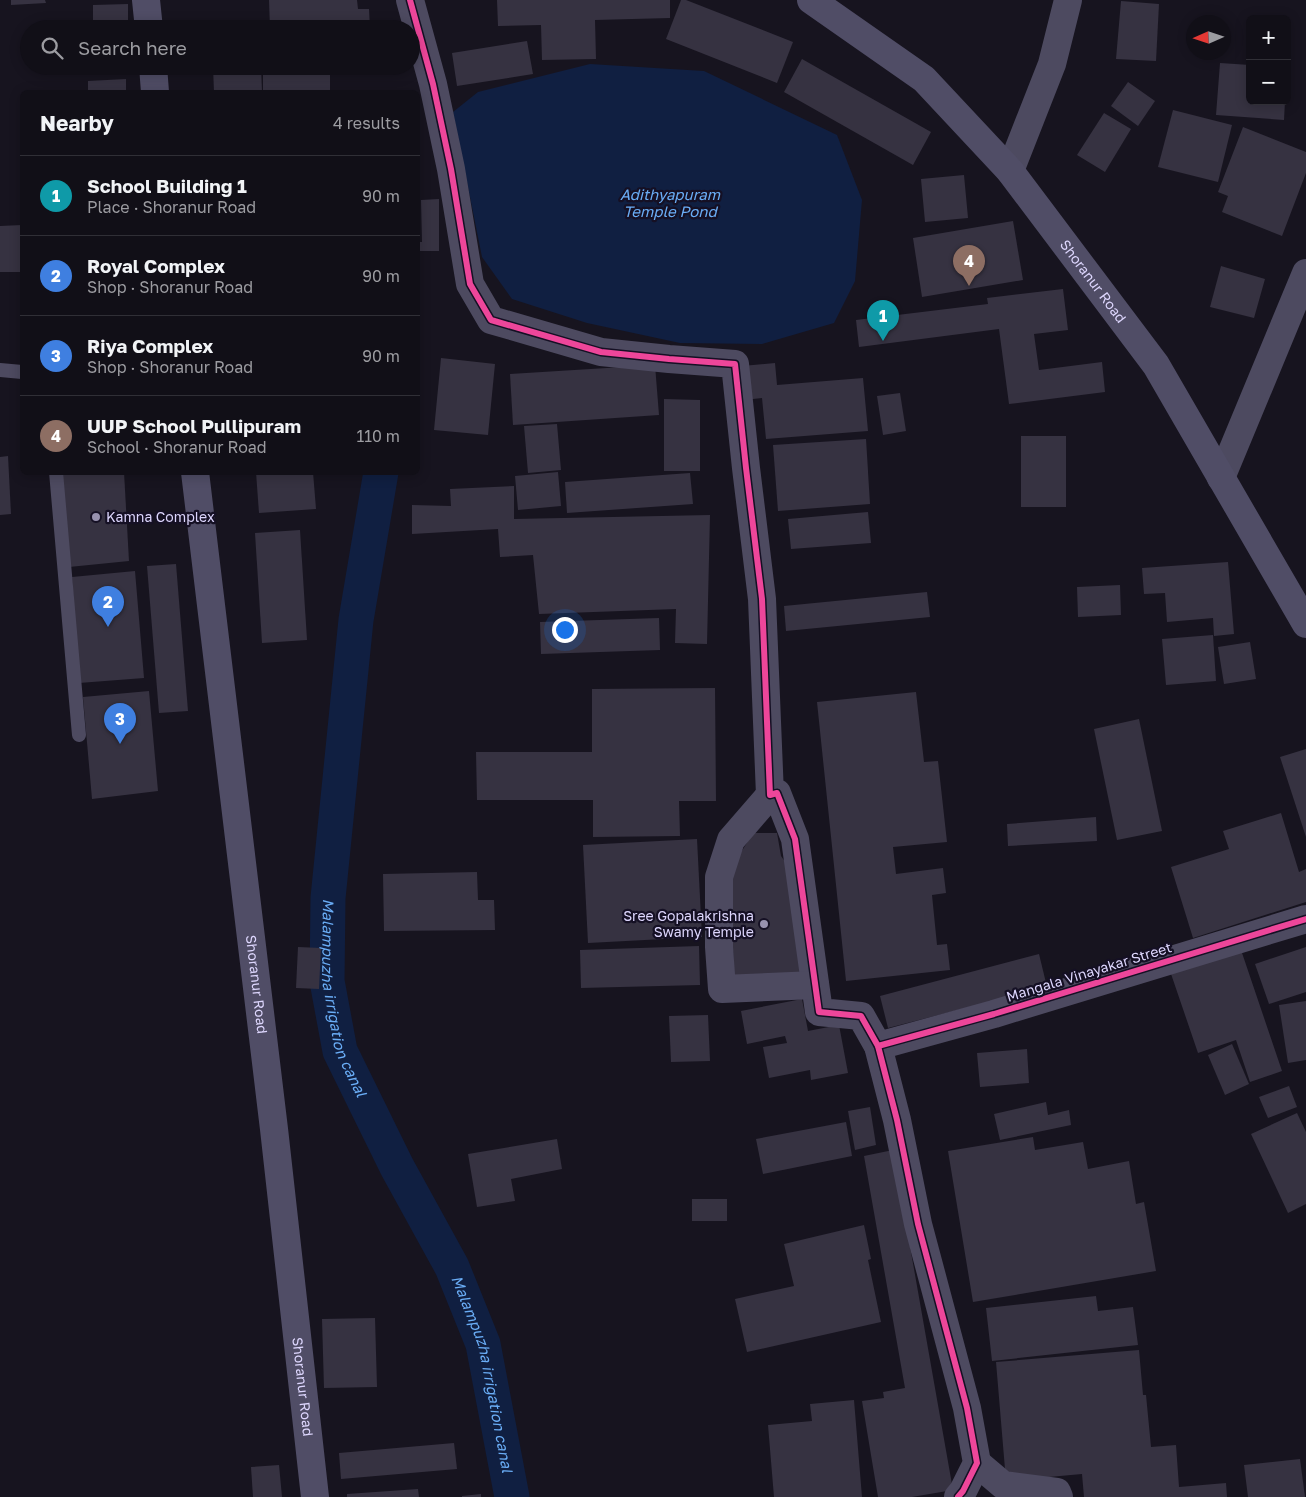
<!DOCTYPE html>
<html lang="en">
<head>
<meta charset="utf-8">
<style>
  :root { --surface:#110f17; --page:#1e1d24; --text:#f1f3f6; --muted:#9c9ca1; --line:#302f36; --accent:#d93025 }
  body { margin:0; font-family:"Golos Text",sans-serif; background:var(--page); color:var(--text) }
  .controls { position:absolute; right:15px; top:15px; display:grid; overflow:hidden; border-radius:8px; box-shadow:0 2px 12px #0003 }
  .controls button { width:45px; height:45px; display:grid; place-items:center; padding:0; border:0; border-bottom:1px solid var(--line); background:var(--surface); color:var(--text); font:25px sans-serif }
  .compass { position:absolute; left:1186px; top:15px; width:45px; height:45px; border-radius:50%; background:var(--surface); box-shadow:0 2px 12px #0003; rotate:267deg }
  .you { position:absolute; left:564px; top:629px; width:18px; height:18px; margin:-12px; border:4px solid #fff; border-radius:50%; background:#1a73e8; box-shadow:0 0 0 8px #1a73e833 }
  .badge { display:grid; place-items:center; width:32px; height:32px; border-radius:50%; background:var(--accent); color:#fff; font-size:16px; font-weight:700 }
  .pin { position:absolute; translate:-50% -41px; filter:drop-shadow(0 1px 2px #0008) }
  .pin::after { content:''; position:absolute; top:26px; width:18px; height:15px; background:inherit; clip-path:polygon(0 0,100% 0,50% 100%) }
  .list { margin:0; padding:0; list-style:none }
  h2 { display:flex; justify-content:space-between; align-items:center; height:65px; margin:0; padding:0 20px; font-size:21px }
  h2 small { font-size:16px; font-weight:400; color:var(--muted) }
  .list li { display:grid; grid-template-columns:32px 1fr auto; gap:15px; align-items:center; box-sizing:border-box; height:80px; padding:0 20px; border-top:1px solid var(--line) }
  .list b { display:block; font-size:19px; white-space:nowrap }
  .list p { margin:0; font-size:16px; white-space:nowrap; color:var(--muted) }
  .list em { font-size:16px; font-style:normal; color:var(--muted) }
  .icon { flex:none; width:28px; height:28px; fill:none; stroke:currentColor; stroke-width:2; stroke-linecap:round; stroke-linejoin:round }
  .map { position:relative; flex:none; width:1306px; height:1497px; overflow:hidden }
  .search { position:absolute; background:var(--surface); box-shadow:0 2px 12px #0003; left:20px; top:20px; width:400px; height:55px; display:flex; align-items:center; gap:12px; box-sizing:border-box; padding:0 18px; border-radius:28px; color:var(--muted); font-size:19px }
  .panel { position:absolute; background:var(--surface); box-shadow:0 2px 12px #0003; left:20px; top:90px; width:400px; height:385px; border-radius:8px }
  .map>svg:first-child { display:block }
</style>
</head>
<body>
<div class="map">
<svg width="1306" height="1497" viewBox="0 0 1306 1497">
  <rect width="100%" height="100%" fill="#17141f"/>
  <path fill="#101f41" d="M590 64 704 71 837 135 862 200 855 281 834 323 762 344 680 343 587 323 512 299 482 257 453 112 478 92Z"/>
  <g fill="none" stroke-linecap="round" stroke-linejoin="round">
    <path stroke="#101f41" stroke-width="35" id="s1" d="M381 472 356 620 328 898 327 981 340 1051 397 1167 452 1267 483 1344 512 1497"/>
  </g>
  <g fill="#363241">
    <path d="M11 0H45L46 3 11 5Z"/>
    <path d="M269 0H357L358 9H369L370 29H270Z"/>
    <path d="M497 0H670V18L595 20 596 59 542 60 541 25 498 26Z"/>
    <path d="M681 0H686L793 42 777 83 666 39Z"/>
    <path d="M1121 1 1159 4 1156 61 1116 59Z"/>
    <path d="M128 4V29H93V5Z"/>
    <path d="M527 41 533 74 457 86 452 53Z"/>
    <path d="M802 59 931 132 913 165 784 92Z"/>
    <path d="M1220 63 1250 65V101H1285L1284 120 1216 115Z"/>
    <path d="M261 66 262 92H214L213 67Z"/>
    <rect x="263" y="66" width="67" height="26"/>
    <path d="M126 79V92H88V81Z"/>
    <path d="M1128 82 1155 101 1138 126 1111 106Z"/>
    <path d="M1173 110 1232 125 1218 182 1158 167Z"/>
    <path d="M1104 113 1131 129 1105 172 1077 155Z"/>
    <path d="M1243 127 1306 152V173L1282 236 1222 212 1228 196 1218 192Z"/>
    <path d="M964 175 968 218 925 222 921 179Z"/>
    <path d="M439 199V251H418V242H422L421 200Z"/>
    <path d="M1013 221 1023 280 922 297 913 238Z"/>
    <path d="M22 225V272H0V226Z"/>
    <path d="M1221 266 1265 279 1254 318 1210 307Z"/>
    <path d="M1063 289 1068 330 1034 334 1039 370 1102 362 1105 392 1009 404 999 329 859 347 856 320 988 304 987 298Z"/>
    <path d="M441 358 495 364 488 435 434 430Z"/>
    <path d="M775 363 777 385 863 378 868 431 766 439 762 398 744 400 742 366Z"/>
    <path d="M655 365 659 415 513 425 510 374Z"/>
    <path d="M900 393 906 431 883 435 877 396Z"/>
    <path d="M664 399 700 400V471H664Z"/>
    <path d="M557 424 561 470 528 473 524 426Z"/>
    <rect x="1021" y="436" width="45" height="71"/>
    <path d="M866 439 870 504 778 511 773 445Z"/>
    <path d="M8 456 11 514 0 515V457Z"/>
    <path d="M60 472H124L129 561 69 567Z"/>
    <path d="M256 472H313L316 509 259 513Z"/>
    <path d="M558 472 561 506 518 510 515 476Z"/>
    <path d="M690 473 693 504 567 513 565 482Z"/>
    <path d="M514 486V519L710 515 707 644 675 643 676 609 539 614 533 555 500 557 498 529 412 534V505L451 506 450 489Z"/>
    <path d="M868 512 871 543 791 549 788 519Z"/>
    <path d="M300 530 307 640 262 643 255 533Z"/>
    <path d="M1228 562 1234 634 1214 636 1213 618 1167 622 1165 593 1144 594 1142 568Z"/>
    <path d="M176 564 188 711 159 713 147 566Z"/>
    <path d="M135 571 144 678 79 683 72 577Z"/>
    <path d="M1120 585 1121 615 1078 617 1077 587Z"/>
    <path d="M927 592 930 617 786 631 784 606Z"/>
    <path d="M659 618 660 650 541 654 540 622Z"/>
    <path d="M1213 635 1216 681 1166 685 1162 639Z"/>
    <path d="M1250 642 1256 679 1224 684 1218 647Z"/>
    <path d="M715 688 716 801H679L680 836 593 837V800H477L476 752H592V689Z"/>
    <path d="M149 691 158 791 92 799 83 697Z"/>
    <path d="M916 692 924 762 938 761 947 842 893 847 896 874 943 868 946 893 932 895 937 945 947 944 950 970 846 981 817 702Z"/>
    <path d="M1139 719 1162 831 1117 840 1094 729Z"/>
    <path d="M1306 749V837L1280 757Z"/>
    <path d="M1281 813 1299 872 1306 869V902L1193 938 1171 867 1229 849 1223 831Z"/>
    <path d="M1096 817 1097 841 1008 846 1007 824Z"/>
    <path d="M753 833H777L781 856 790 869 801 977H734L730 870Z"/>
    <path d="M697 839 702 937 588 943 583 845Z"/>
    <path d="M477 872 478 900H494L495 930 384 931 383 874Z"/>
    <path d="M1239 944 1282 1071 1250 1082 1236 1040 1198 1053 1169 968Z"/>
    <path d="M699 946 700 985 581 988 580 950Z"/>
    <path d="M298 947 321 948 319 989 296 988Z"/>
    <path d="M1306 947V992L1269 1004 1255 964Z"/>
    <path d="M1039 954 1047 987 888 1028 880 996Z"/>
    <path d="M802 999 808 1031 839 1025 848 1073 811 1080 810 1070 769 1078 763 1047 787 1043 785 1036 747 1044 741 1011Z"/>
    <path d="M1306 1001V1060L1288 1063 1279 1005Z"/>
    <path d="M708 1015 710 1061 671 1062 669 1016Z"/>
    <path d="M1232 1044 1249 1084 1225 1095 1208 1055Z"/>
    <path d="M1027 1049 1029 1083 980 1087 977 1053Z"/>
    <path d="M1289 1086 1297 1107 1268 1118 1259 1097Z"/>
    <path d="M1046 1102 1048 1115 1069 1110 1071 1125 1000 1140 994 1114Z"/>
    <path d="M870 1107 876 1145 855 1150 848 1111Z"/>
    <path d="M1297 1113 1306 1132V1204L1288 1213 1251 1134Z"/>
    <path d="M846 1122 852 1156 763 1174 756 1139Z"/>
    <path d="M1033 1137 1035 1150 1083 1142 1088 1169 1129 1161 1136 1204 1144 1202 1156 1271 973 1302 948 1151Z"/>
    <path d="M557 1139 562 1169 511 1179 515 1201 477 1207 468 1154Z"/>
    <path d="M893 1150 953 1490 912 1497H878L862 1401 884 1398 883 1392 905 1388 864 1156Z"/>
    <rect x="692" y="1199" width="35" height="22"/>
    <path d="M864 1225 871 1259 868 1260 881 1322 747 1352 735 1299 794 1286 784 1244Z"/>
    <path d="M1096 1296 1098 1311 1133 1307 1138 1345 992 1361 986 1308Z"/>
    <path d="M375 1318 377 1387 324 1388 322 1319Z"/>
    <path d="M1139 1350 1143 1395H1146L1151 1447 1176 1445 1179 1487 1226 1483 1227 1497H1084L1082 1474 1006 1481 996 1362Z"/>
    <path d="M854 1400 862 1497H774L768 1425 812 1421 810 1404Z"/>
    <path d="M454 1443 457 1469 341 1479 339 1453Z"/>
    <path d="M1300 1459 1305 1497H1248L1244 1465Z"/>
    <path d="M279 1465 282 1497H253L251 1467Z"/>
    <path d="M418 1489 419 1497H347V1494Z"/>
    <path d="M481 1494V1497H462V1496Z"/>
  </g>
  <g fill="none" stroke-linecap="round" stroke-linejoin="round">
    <g stroke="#4d4a60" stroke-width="14">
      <path d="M0 370 22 372"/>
      <path d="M56 472 79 735"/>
    </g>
    <g stroke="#4d4a60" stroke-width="28">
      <path d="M410 0 433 84 451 169 470 284 491 320 601 352 669 359 735 364 746 468 762 599 770 795 777 793 795 839 819 1012 861 1016 878 1046 897 1120 918 1224 967 1408 977 1463 963 1491 958 1497"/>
      <path d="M1010 171 1052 64 1068 0"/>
      <path d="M1221 478 1306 273"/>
      <path d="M770 795 731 840 719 877V947L722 989 815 985"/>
      <path d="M878 1046 994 1014 1306 919"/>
      <path d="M977 1463 1003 1485 1057 1492 1059 1497"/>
    </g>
    <g stroke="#504d66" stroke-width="28">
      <path d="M146 0 149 29"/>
      <path id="s2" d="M811 0 924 79 1010 171 1156 365 1306 624"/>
      <path d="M153 66 155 92"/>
      <path id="s3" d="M195 472 274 1129 315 1497"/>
    </g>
    <g stroke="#151024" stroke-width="9">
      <g id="cycleway">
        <path d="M410 0 433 84 451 169 470 284 491 320 601 352 669 359 735 364 746 468 762 599 770 795 777 793 795 839 819 1012 861 1016 878 1046 897 1120 918 1224 967 1408 977 1463 963 1491 958 1497"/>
        <path d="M878 1046 994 1014 1306 919"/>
      </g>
    </g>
    <use href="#cycleway" stroke="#ed469a" stroke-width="6"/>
  </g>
  <g fill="#9892af" stroke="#151024" stroke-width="2">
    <circle cx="96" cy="517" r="5"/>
    <circle cx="764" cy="924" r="5"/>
  </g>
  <g text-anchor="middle" stroke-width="4.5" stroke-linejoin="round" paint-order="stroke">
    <g font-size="14" fill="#ddd6fd" stroke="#151024">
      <text dy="5" stroke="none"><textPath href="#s2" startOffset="402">Shoranur Road</textPath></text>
      <text transform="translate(1089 972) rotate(-17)" y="5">Mangala Vinayakar Street</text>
      <text dy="5" stroke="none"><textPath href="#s3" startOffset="516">Shoranur Road</textPath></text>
      <text dy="5" stroke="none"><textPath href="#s3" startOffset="921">Shoranur Road</textPath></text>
    </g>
    <g font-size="14" fill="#ddd6fd" stroke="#151024" text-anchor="start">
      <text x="106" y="522">Kamna Complex</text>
      <text x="754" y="921" text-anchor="end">Sree Gopalakrishna<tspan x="754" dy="16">Swamy Temple</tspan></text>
    </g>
    <g font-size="15" font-style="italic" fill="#6aadf6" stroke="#151024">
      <text x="670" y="200">Adithyapuram<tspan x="670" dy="17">Temple Pond</tspan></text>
      <text dy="5" stroke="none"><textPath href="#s1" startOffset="532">Malampuzha irrigation canal</textPath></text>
      <text dy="5" stroke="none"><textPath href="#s1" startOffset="939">Malampuzha irrigation canal</textPath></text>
    </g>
  </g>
</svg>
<div class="controls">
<button>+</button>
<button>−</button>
</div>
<svg class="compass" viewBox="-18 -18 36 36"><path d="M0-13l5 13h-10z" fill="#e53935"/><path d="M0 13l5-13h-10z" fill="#9c9ca1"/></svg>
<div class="you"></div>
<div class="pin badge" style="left:883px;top:341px;background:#0f9aa8">1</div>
<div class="pin badge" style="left:108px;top:627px;background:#3f7fe0">2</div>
<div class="pin badge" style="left:120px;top:744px;background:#3f7fe0">3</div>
<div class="pin badge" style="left:969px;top:286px;background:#8d6e63">4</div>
<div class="search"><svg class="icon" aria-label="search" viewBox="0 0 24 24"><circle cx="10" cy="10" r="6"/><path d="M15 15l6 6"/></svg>Search here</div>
<section class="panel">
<h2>Nearby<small>4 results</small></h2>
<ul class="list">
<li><span class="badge" style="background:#0f9aa8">1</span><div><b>School Building 1</b><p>Place · Shoranur Road</p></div><em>90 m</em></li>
<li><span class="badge" style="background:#3f7fe0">2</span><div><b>Royal Complex</b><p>Shop · Shoranur Road</p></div><em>90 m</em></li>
<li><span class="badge" style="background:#3f7fe0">3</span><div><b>Riya Complex</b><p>Shop · Shoranur Road</p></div><em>90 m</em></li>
<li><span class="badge" style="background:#8d6e63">4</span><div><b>UUP School Pullipuram</b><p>School · Shoranur Road</p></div><em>110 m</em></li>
</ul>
</section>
</div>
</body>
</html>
